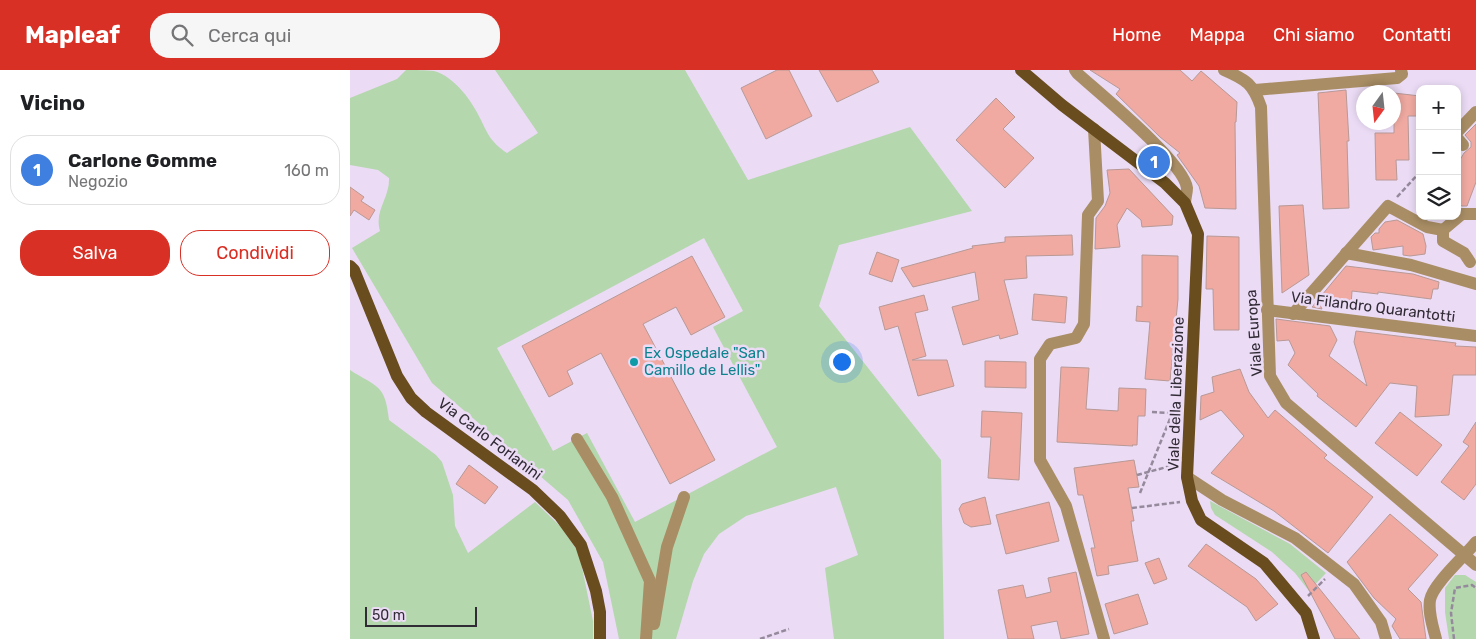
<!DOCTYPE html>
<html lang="it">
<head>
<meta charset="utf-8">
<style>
  :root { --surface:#fff; --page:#f6f6f6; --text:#202124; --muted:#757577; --line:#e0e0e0; --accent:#d93025 }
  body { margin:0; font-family:Rubik,sans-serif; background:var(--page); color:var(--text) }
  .controls { position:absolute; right:15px; top:15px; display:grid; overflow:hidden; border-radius:10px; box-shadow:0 2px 8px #0003 }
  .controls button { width:45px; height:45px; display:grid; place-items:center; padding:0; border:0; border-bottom:1px solid var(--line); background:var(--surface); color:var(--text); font:25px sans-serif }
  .compass { position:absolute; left:1006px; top:15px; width:45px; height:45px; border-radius:50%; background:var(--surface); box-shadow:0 2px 8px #0003; rotate:195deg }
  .scale { position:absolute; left:15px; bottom:12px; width:112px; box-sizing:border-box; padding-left:5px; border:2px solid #312b35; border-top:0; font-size:14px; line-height:18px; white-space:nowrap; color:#312b35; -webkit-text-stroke:4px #ebdbf5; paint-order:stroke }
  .you { position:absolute; left:491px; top:291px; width:18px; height:18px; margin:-12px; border:4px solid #fff; border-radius:50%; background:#1a73e8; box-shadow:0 0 0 8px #1a73e833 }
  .badge { display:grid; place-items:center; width:32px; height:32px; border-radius:50%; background:var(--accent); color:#fff; font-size:16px; font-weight:700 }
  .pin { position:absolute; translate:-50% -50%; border:2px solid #fff; box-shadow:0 1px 5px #0006 }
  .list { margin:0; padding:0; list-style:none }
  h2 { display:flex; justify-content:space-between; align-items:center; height:65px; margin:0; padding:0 20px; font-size:21px }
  h2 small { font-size:16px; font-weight:400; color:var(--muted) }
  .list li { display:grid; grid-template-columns:32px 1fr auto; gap:15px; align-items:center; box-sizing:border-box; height:70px; margin:0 10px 10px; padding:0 10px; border:1px solid var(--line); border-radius:20px }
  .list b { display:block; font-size:19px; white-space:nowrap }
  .list p { margin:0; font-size:16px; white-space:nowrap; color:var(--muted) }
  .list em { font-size:16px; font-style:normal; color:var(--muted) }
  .actions { display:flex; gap:10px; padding:15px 20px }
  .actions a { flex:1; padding:11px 0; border:1px solid var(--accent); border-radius:20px; text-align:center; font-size:18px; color:var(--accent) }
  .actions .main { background:var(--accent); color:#fff }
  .icon { flex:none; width:28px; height:28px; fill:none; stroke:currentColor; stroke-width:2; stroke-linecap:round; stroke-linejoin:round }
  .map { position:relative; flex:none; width:1126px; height:569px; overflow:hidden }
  header { display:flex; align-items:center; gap:30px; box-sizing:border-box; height:70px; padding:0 25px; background:var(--accent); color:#fff }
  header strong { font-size:24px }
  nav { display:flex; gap:28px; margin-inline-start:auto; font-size:18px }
  .search { width:350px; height:45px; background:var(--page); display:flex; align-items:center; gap:12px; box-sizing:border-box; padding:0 18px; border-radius:20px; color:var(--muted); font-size:19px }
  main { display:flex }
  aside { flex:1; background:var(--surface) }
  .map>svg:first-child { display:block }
</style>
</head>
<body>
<header>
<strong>Mapleaf</strong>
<div class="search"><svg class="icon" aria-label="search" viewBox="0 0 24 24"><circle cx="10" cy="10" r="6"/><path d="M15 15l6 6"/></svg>Cerca qui</div>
<nav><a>Home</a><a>Mappa</a><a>Chi siamo</a><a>Contatti</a></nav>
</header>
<main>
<aside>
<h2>Vicino<small></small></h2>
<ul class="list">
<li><span class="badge" style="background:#3f7fe0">1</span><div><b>Carlone Gomme</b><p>Negozio</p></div><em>160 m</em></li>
</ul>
<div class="actions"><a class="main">Salva</a><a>Condividi</a></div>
</aside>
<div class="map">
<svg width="1126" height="569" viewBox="0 0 1126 569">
  <rect width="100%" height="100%" fill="#ebdbf5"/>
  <g fill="#b4d7ad" fill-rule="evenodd">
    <path d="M56 0C65 0 76 0 84 1 105 7 122 31 131 50 138 65 142 73 157 83L188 63 145 0H335L398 110 560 57 622 141 489 175 469 236 591 390 594 569H484L475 498 508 485 486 417 396 446 369 464 354 484 343 511 326 569H269L253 492 218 430 82 313 2 178 30 161C24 140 40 128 39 108L28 100 0 95V28L47 9ZM354 168 393 241 363 257 427 377 285 452 237 363 203 381 147 278Z"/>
    <path d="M0 300C28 318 35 314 39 350L86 385 92 392 103 425 105 456 118 483 185 432 211 457 229 483 243 551V569H0Z"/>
    <path d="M860 431 940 474 976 503 959 521 945 503 922 482 865 445 861 438Z"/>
    <path d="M1105 505H1115L1126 512V569H1099L1095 542V518Z"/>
  </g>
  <g fill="#f0aaa2" stroke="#b89996">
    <path d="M427 0H439L462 46 416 69 391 18Z"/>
    <path d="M469 0H522L529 12 487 32Z"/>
    <path d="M740 0H830L842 11 851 1 887 32 886 52H885L886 139 855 138 849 116 827 85 830 83 810 67 766 24 770 19Z"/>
    <path d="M996 20 999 71H997L999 138 973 139 968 23Z"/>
    <path d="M1044 23 1070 26V46H1058L1059 90H1046L1047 110H1026L1025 63H1044Z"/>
    <path d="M646 28 665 47 653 59 684 88 655 118 606 70Z"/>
    <path d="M1126 54V112L1117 136H1112L1107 134V95L1114 83 1121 77V72L1115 65Z"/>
    <path d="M779 99 823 146 822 155 792 157 791 150 777 138 767 155 770 177 745 179 746 148 755 136 760 123 757 100Z"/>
    <path d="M0 117 14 127 11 131 25 140 19 150 4 140 0 146Z"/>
    <path d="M953 135 959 205 932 223 929 136Z"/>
    <path d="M1047 150 1073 164 1076 176 1075 184 1060 186 1053 185V176L1023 180 1021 167 1025 163H1029V159L1035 152Z"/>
    <path d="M722 165 723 185 676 186 677 208 654 210 668 264 650 269 649 265 613 275 602 237 629 230 625 202 563 217 551 198 623 178 622 176 655 172V167Z"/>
    <path d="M857 166 889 167V260H864L863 219H856Z"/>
    <path d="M527 182 549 190 542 212 519 204Z"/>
    <path d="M792 185 828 186V229L820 311 795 309 800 252 786 251 787 236 792 237Z"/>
    <path d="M342 186 375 247 341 265 326 237 293 254 365 390 320 414 251 283 217 301 223 314 199 327 172 276Z"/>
    <path d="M996 196 1063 204 1089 212 1088 219H1083L1081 229 1028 222V224L1002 221 1001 236 968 231 972 239 962 237Z"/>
    <path d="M684 224 717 227 715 253 682 250Z"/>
    <path d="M574 225 578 240 565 243 576 286 562 290H597L604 316 568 326 548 256 535 260 529 237Z"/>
    <path d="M926 249 980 256 987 270 979 286 1017 316 1004 272 1006 261 1106 273 1105 276 1126 277V305H1103L1099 345 1065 347 1067 316 1040 313 1006 357 967 326 968 324 938 295 945 283 939 270 927 271Z"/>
    <path d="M635 291 676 292V318L635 317Z"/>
    <path d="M711 297 739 298 736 339 768 341 769 318 796 319 795 346H788L787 375H782L783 376 707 372Z"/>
    <path d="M890 299 899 322 918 348 925 340 977 385 974 388 1023 427 978 483 924 441 861 403 894 366 871 340 850 350 851 326 864 322 862 307Z"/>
    <path d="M632 341 672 343 669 410 638 408 641 367H631Z"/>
    <path d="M1050 342 1092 375 1067 406 1025 373Z"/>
    <path d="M1126 352V414L1114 430 1091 412 1119 376 1113 372Z"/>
    <path d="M784 390 789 417 778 418 784 451H781L782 460 788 491 758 496 759 504 747 506 741 478H745L733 425H728L724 398Z"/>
    <path d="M119 395 148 417 135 434 106 414Z"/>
    <path d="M635 427 641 454 621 457 614 453 609 439 612 434Z"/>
    <path d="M699 432 709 471 656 484 646 445Z"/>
    <path d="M1040 444 1088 485 1058 519 1071 532 1076 569H1050L1042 556 1046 549 1024 528 997 492Z"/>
    <path d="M856 474 906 509 928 534 906 551 897 537 838 496Z"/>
    <path d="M809 488 817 509 804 514 795 493Z"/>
    <path d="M726 502 739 564 711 569 707 551 681 556 684 569H658L648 520 673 515 676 528 701 522 698 508Z"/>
    <path d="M956 502 1010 569H985L951 505Z"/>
    <path d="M788 524 798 554 764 564 755 534Z"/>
  </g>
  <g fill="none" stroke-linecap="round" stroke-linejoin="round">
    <g stroke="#958a9c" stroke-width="2.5" stroke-dasharray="5 2.5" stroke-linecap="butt">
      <path d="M1047 127 1070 102"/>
      <path d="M802 342 821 343"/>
      <path d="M790 423 826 334"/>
      <path d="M782 438 830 432"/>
      <path d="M958 526 975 509"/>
      <path d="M410 569 439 559"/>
      <path d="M1104 569 1101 543 1105 518 1122 515 1126 518"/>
    </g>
    <g stroke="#a98e65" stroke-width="12">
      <path d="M725 0 727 3C749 23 834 92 837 118 837 123 835 129 835 133"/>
      <path d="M874 0C897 10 903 14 911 37L920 306 936 333 1126 495"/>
      <path d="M905 20 1047 8 1052 4 1051 0"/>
      <path d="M744 59 748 131 738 145 734 254 726 268 700 274 690 289V390L716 436 754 569"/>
      <path d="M1107 62 1126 42"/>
      <path d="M1107 68 1113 75"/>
      <path d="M996 183 1061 195 1126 214"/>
      <path d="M1120 192 1114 183 1093 171V160L1112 144H1126"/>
      <path d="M917 240 1126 266"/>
      <path d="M943 244 1038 136 1077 157 1093 160"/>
      <path d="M227 369 262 427 300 511 296 569"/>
      <path d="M837 407 872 430 945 468 1004 514 1031 552 1036 569"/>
      <path d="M304 554 317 477 334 427"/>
      <path d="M1086 569C1083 557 1078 543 1080 530 1083 514 1114 487 1126 472"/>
    </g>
    <g stroke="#694d1e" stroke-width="12">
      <path d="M671 0 712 35 815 113 835 133 848 164 837 407 842 431 851 450 914 493 956 543 964 569"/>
      <path d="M0 196 4 200 47 306 61 328 76 342 183 420 210 446 231 475 246 521 250 542V569"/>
    </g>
    <path stroke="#958a9c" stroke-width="2.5" stroke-dasharray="5 2.5" stroke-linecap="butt" d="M787 405 828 394"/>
  </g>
  <circle fill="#0f9aa8" stroke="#ebdbf5" stroke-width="2" cx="284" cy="292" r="5"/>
  <g text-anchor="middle" stroke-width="5" stroke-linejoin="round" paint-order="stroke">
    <g font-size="15" fill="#312b35" stroke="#ebdbf5">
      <text transform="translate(1023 237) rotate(7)" y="5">Via Filandro Quarantotti</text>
      <text transform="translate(904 263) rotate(-94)" y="5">Viale Europa</text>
      <text transform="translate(826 324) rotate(-88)" y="5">Viale della Liberazione</text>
      <text transform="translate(140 369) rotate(37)" y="5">Via Carlo Forlanini</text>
    </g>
    <g font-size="15" fill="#0d838f" stroke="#ebdbf5" text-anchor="start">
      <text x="294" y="288">Ex Ospedale "San<tspan x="294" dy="17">Camillo de Lellis"</tspan></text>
    </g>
  </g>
</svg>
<div class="controls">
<button>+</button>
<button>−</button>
<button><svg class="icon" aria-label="layers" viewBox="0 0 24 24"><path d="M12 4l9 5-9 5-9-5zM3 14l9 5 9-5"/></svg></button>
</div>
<svg class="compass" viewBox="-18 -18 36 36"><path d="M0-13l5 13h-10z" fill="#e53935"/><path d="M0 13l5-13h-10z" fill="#757577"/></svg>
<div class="scale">50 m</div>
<div class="you"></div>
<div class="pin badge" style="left:804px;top:92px;background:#3f7fe0">1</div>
</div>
</main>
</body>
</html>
